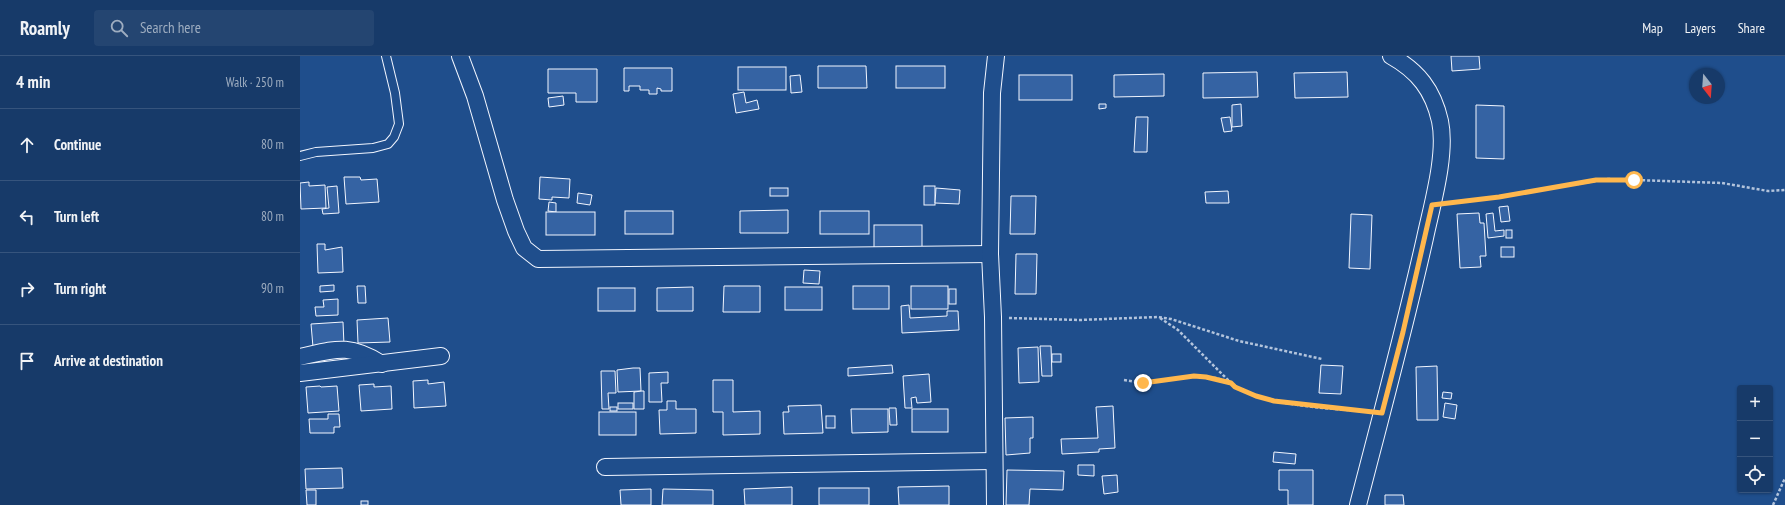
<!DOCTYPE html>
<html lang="en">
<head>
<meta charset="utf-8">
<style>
  :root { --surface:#173a69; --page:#244571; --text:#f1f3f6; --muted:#9eadc0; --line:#36547d }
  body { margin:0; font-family:"PT Sans Narrow",sans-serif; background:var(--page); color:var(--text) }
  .controls { position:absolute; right:12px; bottom:12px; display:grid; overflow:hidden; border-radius:4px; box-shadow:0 1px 3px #0004 }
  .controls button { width:36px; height:36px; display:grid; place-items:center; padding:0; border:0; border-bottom:1px solid var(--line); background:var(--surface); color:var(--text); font:20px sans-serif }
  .compass { position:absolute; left:1389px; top:12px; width:36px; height:36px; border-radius:50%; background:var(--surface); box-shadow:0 1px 3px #0004; rotate:163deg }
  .stop { position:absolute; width:12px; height:12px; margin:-9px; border:3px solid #ffb74d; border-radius:50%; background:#fff }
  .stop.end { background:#ffb74d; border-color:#fff; box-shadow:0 1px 4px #0008 }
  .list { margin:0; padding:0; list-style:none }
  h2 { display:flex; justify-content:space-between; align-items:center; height:52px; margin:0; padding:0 16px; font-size:17px }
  h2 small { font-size:13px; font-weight:400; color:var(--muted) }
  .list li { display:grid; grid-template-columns:26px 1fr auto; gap:12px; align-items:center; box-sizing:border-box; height:72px; padding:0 16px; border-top:1px solid var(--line) }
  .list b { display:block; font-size:15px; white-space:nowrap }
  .list em { font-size:13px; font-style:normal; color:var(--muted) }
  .icon { flex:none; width:22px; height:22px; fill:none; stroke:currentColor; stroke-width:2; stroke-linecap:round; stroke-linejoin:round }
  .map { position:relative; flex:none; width:1485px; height:449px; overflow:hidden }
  header { display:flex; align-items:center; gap:24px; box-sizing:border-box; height:56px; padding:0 20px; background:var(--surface); border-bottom:1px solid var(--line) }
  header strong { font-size:19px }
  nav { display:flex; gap:22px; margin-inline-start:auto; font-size:14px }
  .search { width:280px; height:36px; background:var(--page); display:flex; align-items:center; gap:10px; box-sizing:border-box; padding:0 14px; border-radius:4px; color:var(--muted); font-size:15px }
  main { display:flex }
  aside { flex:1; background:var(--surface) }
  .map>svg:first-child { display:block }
</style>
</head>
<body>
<header>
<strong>Roamly</strong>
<div class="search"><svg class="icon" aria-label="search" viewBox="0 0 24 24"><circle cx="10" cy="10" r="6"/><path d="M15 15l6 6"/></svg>Search here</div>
<nav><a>Map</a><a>Layers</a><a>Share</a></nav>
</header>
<main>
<aside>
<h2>4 min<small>Walk · 250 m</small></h2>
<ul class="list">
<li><svg class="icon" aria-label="ahead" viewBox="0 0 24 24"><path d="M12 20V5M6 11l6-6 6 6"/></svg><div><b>Continue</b></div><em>80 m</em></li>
<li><svg class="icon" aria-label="left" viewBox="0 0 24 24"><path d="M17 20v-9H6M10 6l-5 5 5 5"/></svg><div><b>Turn left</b></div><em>80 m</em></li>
<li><svg class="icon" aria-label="right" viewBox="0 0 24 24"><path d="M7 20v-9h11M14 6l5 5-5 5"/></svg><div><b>Turn right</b></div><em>90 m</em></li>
<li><svg class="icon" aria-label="arrive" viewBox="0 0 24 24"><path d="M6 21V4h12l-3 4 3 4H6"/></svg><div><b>Arrive at destination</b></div></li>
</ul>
</aside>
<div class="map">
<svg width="1485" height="449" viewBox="0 0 1485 449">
  <rect width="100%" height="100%" fill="#1f4e8c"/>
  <g fill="#3563a3" stroke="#f2f6ff">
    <path d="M1151 0H1179L1180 13 1152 15Z"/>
    <path d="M518 10H566L567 32H518Z"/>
    <rect x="596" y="10" width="49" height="22"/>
    <rect x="438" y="11" width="48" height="23"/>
    <path d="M324 12H372V35H361V33L357 32V38H349V34H340V30H329V35H324Z"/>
    <path d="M248 13H297V46H276V37H248Z"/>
    <path d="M957 16 958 41 903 42V17Z"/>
    <path d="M1047 16 1048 41 995 42 994 17Z"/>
    <path d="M864 18V40L814 41V19Z"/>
    <path d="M500 19 502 36 491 37 490 20Z"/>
    <rect x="719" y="19" width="53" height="25"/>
    <path d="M444 36 446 47 457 44 459 53 436 57 433 38Z"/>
    <path d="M263 40 264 49 249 51 248 42Z"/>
    <path d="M799 48H806V52L799 53Z"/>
    <path d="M941 48 942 70 932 71V49Z"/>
    <path d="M1176 49 1204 50V103L1176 102Z"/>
    <path d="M836 61H848L847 96H834Z"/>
    <path d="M930 61 932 75 924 76 921 62Z"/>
    <path d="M44 121H60L61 124 77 123 79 146 46 148Z"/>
    <path d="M240 121 270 123 269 142 252 141V144L239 143Z"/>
    <path d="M9 126V130L25 129 26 152 1 153 0 127Z"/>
    <path d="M37 130 39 157 23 158 22 153 29 152 27 131Z"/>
    <rect x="624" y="130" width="11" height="19"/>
    <rect x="470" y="132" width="18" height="8"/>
    <path d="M636 132 660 134 659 148 635 147Z"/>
    <path d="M928 135 929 147H906L905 136Z"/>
    <path d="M278 137 292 139 290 149 277 147Z"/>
    <path d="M711 140H736L735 178H710Z"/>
    <path d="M249 146 256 147V156L248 155Z"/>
    <path d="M1208 150 1210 165 1201 166 1199 151Z"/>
    <path d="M488 154V177H440V155Z"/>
    <rect x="325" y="155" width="48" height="23"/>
    <rect x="520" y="155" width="49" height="23"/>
    <rect x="246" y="156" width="49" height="23"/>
    <path d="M1179 157 1180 167H1184L1186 200H1180L1181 211 1160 212 1157 158Z"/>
    <path d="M1193 157 1195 175 1204 174V180L1188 182 1186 158Z"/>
    <path d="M1051 158 1072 159 1070 213 1049 212Z"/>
    <rect x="574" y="169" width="48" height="23"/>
    <rect x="1206" y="174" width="6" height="8"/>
    <path d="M17 188H25V194L42 191 43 216 18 217Z"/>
    <rect x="1201" y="191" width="13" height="10"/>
    <path d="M716 198H737L736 238H715Z"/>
    <path d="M504 214 520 215 519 228 503 227Z"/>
    <path d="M34 229V235L20 236V230Z"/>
    <path d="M57 230H65L66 247H58Z"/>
    <path d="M424 230H460V256H423Z"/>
    <rect x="553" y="230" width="36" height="23"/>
    <rect x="611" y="230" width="37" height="23"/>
    <path d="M393 231V255H357V232Z"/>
    <rect x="485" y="231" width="37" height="23"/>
    <rect x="298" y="232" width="37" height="23"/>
    <rect x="649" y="233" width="7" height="15"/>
    <path d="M38 243V259L16 260 15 251H24L23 244Z"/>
    <path d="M609 249 610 262 647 260V255H658L659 274 602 277 601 250Z"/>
    <path d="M88 262 90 286 58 287 57 264Z"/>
    <path d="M43 266 44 289 13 291 11 268Z"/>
    <path d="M740 290H751L752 320H742Z"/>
    <path d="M738 291 739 326 719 327 718 292Z"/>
    <rect x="752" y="298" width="9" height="8"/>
    <path d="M592 309 593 317 548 320V312Z"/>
    <path d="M1021 309 1043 310 1041 338 1019 337Z"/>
    <path d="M1137 310 1138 364H1117L1116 311Z"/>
    <path d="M333 312H340L341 335 318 336 317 314Z"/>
    <path d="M301 315H315L316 337H308L309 353H302Z"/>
    <path d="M368 316V327H361L362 346H349V317Z"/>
    <path d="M629 318 631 346 617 347 616 341 611 342 612 352H605L603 320Z"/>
    <path d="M128 324V328L144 326 146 350 114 352 113 325Z"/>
    <path d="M413 324H433V356L460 355V378L423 379V356H413Z"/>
    <path d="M74 328V331L91 330 92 353 61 355 59 329Z"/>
    <path d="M20 330 21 331 37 330 39 355 8 357 6 331Z"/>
    <path d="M342 335H344V353H334V336Z"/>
    <path d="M1143 336 1152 337 1151 343 1142 342Z"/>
    <path d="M367 345H376V353H396V377L360 378 359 354H367Z"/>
    <rect x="318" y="347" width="15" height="6"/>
    <path d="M1145 347 1157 349 1155 363 1143 361Z"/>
    <path d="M521 349 523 377 484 378 483 356H489L488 350Z"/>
    <path d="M813 350 815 392 799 393V396L762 398 761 383 798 382 796 351Z"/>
    <rect x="310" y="351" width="7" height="4"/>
    <path d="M589 352H596L597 369H590Z"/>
    <path d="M551 353H588V376L552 377Z"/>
    <rect x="612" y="353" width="36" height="23"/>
    <rect x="299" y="356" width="37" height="23"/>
    <path d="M28 358H39L40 371H34V377H10L9 363H28Z"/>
    <rect x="526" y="360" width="9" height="12"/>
    <path d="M733 361V382H730V397L706 399 705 362Z"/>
    <path d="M974 396 996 398 995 408 973 406Z"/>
    <path d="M778 409H794V420L778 419Z"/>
    <path d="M42 412 43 432 6 433 5 413Z"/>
    <path d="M707 414 764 415 763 434 730 433 729 449H706Z"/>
    <path d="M979 414H1013V449H988V434H979Z"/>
    <path d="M817 419 818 436 804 438 802 420Z"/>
    <path d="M649 430V449H599L598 431Z"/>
    <path d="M492 431V449H445L444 433Z"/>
    <rect x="519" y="432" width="50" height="17"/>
    <path d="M351 433V449H321L320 434Z"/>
    <path d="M363 433 413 434V449H362Z"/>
    <path d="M6 434H16V449H7Z"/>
    <path d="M1085 439H1103L1104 449H1085Z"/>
    <rect x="61" y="445" width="7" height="4"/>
  </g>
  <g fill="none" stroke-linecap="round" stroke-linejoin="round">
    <g stroke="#f2f6ff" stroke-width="10">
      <path id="service" d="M0 100 16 96 73 92 88 88 94 81 99 68 95 37 86 0"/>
    </g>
    <g stroke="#f2f6ff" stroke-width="18">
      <g id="minor">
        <path d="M160 0 175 40 205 144 216 175 224 192 238 203 690 198"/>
        <path d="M0 301C36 293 49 287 82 308"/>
        <path d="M0 317 141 300"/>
        <path d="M305 411 694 405"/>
        <path d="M695 449 693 261 690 198 692 37 696 0"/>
        <path d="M1058 449C1081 360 1105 271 1125 182 1132 149 1147 98 1140 65 1133 34 1118 15 1091 0"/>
      </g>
    </g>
    <g stroke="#b3c4dc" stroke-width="2.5" stroke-dasharray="3 2" stroke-linecap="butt">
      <path d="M1149 147 1199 141 1307 123 1422 127 1468 135 1485 134"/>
      <path d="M709 262 779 264 858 261 871 263 939 285 1022 303"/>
      <path d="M860 262 878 274 931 327C956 349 1031 353 1065 355"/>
      <path d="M824 324 843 327 894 320 916 322 930 326"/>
      <path d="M1473 449 1485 422"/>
    </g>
    <use href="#service" stroke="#1f4e8c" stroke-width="8"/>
    <use href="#minor" stroke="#1f4e8c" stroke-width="16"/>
  </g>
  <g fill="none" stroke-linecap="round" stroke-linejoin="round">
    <path stroke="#ffb74d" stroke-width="5" d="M843 327 894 320 906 321 931 327 935 331 956 340 974 345 1082 357 1103 276 1132 149 1199 141 1296 124H1334"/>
  </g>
</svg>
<div class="controls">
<button>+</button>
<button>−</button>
<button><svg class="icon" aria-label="locate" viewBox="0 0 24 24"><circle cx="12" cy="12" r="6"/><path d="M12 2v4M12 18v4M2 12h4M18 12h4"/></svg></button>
</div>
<svg class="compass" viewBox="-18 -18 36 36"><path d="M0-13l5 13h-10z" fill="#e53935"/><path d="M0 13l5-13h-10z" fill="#9eadc0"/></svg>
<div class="stop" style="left:1334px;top:124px"></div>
<div class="stop end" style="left:843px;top:327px"></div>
</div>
</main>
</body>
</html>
